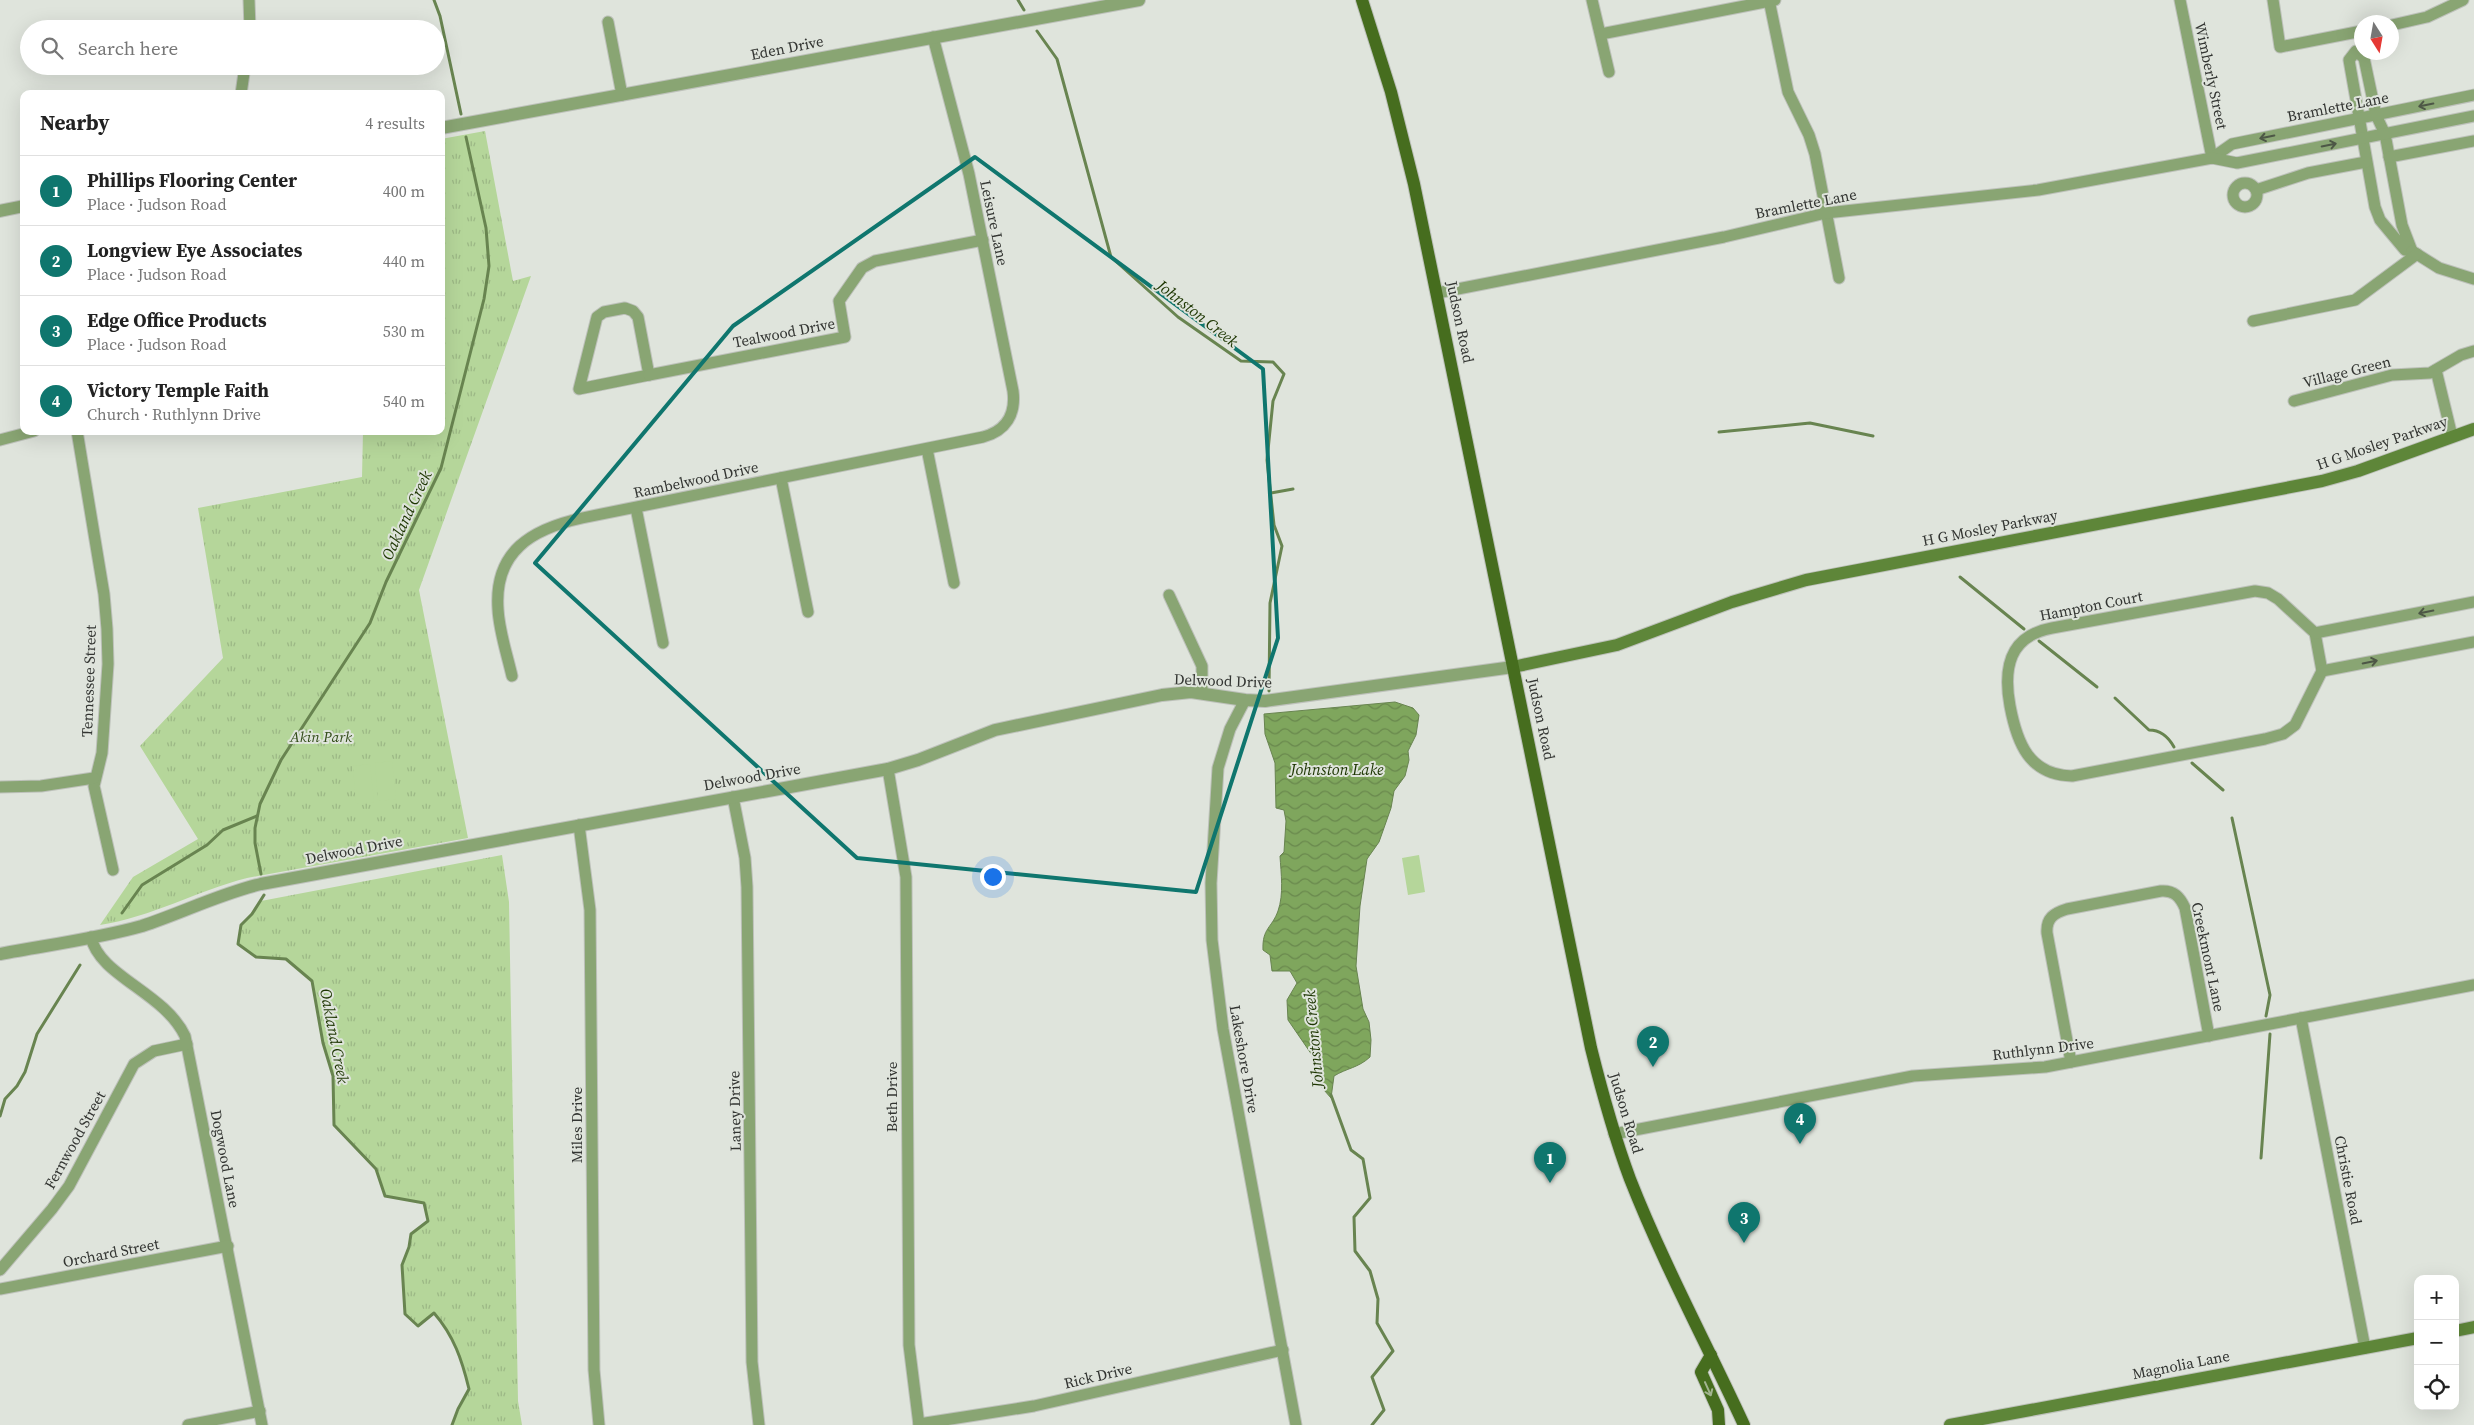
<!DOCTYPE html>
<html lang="en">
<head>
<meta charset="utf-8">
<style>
  :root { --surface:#fff; --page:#f2f2f2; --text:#222; --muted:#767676; --line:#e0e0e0; --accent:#0f766e }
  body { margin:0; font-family:"Source Serif 4",serif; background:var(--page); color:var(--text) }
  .controls { position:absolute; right:15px; bottom:15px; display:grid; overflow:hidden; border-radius:10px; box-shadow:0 5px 20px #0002 }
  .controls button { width:45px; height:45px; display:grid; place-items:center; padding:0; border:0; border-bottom:1px solid var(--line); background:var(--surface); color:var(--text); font:25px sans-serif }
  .compass { position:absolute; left:2354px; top:15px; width:45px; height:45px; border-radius:50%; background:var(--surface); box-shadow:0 5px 20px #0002; rotate:169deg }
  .you { position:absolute; left:992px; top:876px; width:18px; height:18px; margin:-12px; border:4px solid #fff; border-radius:50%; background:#1a73e8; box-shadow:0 0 0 8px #1a73e833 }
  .badge { display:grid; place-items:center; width:32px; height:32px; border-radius:50%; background:var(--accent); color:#fff; font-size:16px; font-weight:700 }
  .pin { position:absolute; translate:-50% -41px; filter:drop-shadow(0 1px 2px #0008) }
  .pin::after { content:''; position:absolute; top:26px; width:18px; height:15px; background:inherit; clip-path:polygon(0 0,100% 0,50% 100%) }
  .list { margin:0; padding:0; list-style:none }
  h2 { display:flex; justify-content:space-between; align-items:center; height:65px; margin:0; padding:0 20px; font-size:21px }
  h2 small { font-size:16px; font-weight:400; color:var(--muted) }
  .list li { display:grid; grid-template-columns:32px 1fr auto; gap:15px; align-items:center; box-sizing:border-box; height:70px; padding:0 20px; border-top:1px solid var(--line) }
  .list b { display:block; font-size:19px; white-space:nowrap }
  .list p { margin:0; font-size:16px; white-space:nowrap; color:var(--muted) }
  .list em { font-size:16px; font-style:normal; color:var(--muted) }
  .icon { flex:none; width:28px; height:28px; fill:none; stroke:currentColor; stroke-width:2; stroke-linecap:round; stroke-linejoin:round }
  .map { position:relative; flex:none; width:2474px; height:1425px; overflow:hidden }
  .search { position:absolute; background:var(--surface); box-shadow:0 5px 20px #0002; left:20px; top:20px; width:425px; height:55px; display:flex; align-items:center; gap:12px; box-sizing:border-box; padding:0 18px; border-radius:28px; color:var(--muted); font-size:19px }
  .panel { position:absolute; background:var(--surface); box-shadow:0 5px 20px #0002; left:20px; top:90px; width:425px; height:345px; border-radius:10px }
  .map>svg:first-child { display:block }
</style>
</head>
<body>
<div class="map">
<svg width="2474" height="1425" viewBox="0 0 2474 1425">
  <defs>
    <pattern id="grass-tufts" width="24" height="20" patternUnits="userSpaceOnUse" patternTransform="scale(1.25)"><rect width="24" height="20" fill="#b5d69a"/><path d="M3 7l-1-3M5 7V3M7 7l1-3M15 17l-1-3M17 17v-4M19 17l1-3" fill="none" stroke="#9cb885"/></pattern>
    <pattern id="water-waves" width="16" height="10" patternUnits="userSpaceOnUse" patternTransform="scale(1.25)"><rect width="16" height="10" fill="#7fa65d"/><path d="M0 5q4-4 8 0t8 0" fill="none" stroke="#69884d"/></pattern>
  </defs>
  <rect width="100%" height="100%" fill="#dfe4dc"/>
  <g fill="url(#grass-tufts)">
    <path d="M485 131 513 281 531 276 419 590 468 838 247 878C196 891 152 917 100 925L133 877 198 839 140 746 223 658 198 508 362 477 363 431H441V139Z"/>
    <path d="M502 855 509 902 518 1401 522 1425H452L469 1389C462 1360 454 1336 434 1314L418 1326 405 1314 402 1265 409 1247 411 1234 427 1221 424 1203 385 1196 376 1169 334 1125 333 1076 323 1043 312 981 286 959 256 957 238 944 241 925 261 901Z"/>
  </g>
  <g fill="#b5d69a">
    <path d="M392 761 396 799 378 801 375 763Z"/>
    <path d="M370 764 374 802 356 804 353 766Z"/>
    <path d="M1419 855 1425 892 1408 895 1402 858Z"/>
  </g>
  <path fill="url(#water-waves)" stroke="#688450" d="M1395 702 1413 708 1419 715 1416 735 1408 751 1409 760 1405 776 1394 791 1391 808 1379 842 1367 859 1360 906 1356 966 1363 1009 1369 1022 1371 1040 1370 1057C1358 1068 1347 1068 1334 1076L1331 1098 1317 1082 1312 1055 1288 1020 1287 1000 1297 983 1290 971H1272L1270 955 1263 950C1262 928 1272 928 1278 911 1284 894 1281 873 1280 856L1284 852 1286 821 1284 810 1276 808 1275 763 1265 734 1264 714Z"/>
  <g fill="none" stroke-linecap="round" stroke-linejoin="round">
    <g stroke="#688450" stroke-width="3">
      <path d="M434 0 440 16 461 114"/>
      <path d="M1018 0 1024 10"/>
      <path d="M1037 31 1057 59 1111 257 1178 317 1241 361 1273 362 1284 374 1273 401 1267 460 1274 525 1282 546 1270 603 1269 691"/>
      <path d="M1719 432 1810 423 1873 436"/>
      <path d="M1271 493 1293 489"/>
      <path d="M1960 577 2024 629"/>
      <path d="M2039 641 2097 687"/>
      <path d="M2115 698 2149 730C2161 730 2169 738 2174 747"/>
      <path d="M2192 763 2223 790"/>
      <path d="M2232 818 2270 995 2266 1016"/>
      <path d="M261 874 255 843V828L260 804 281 760 370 623 386 582 441 468 484 299 489 266 486 228 466 137"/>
      <path d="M264 895 252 914 241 925 238 944 256 957 286 959 312 981 323 1043 333 1076 334 1125 376 1169 385 1196 424 1203 428 1221 411 1234 409 1247 402 1265 405 1314 418 1326 434 1313C454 1336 462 1360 469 1389L458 1409 452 1425"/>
      <path d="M122 913 142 885 207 845 223 830 257 816"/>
      <path d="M1331 1095 1351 1150 1363 1159 1370 1198 1354 1217 1355 1251 1370 1271 1378 1299 1377 1323 1393 1351 1372 1377 1384 1410 1372 1425"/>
      <path d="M0 1116 5 1099 17 1086 25 1072 37 1034 80 965"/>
      <path d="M2261 1158 2270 1034"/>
    </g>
    <g stroke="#bdc1ba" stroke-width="13">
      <g id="minor">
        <path d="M249 0 250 29"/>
        <path d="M1592 0 1609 72"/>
        <path d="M1769 0 1788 92 1809 135 1815 154 1839 278"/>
        <path d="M2180 0 2212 158"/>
        <path d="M2273 0 2280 47 2362 31"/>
        <path d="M608 22 622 95"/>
        <path d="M2392 25 2427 17 2463 0"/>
        <path d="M1601 34 1775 0"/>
        <path d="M2356 51 2364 58 2376 115 2385 134 2402 225 2412 251 2405 250 2380 220 2375 207 2349 60Z"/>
        <path d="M241 94 245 66"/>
        <path d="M2389 157 2474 141"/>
        <path d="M2212 158 2232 144 2474 95"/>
        <circle cx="2245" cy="195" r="12"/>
        <path d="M2256 190 2308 173 2366 162"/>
        <path d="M2412 251 2439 268 2474 279"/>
        <path d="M1437 293 1724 237 1826 213 2038 190 2212 158 2237 163 2474 116"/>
        <path d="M625 308 633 311 638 317 649 375 579 389 597 317 604 312Z"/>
        <path d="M2253 321 2355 300 2417 254"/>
        <path d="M2436 370 2452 436"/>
        <path d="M649 375 845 337 839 301 862 268 875 261 983 240"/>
        <path d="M2294 401 2392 375 2430 373 2461 355 2474 351"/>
        <path d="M77 431 104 594 107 629 108 664 102 753 94 786 113 870"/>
        <path d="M0 440 34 431"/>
        <path d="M927 449 954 583"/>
        <path d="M781 478 808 612"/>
        <path d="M636 508 663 643"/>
        <path d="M2255 591 2268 593 2278 599 2315 633 2322 671 2295 725 2283 734 2265 739 2072 776C2029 775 2017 743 2010 706 2003 668 2009 636 2052 628Z"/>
        <path d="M1169 595 1202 666V693"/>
        <path d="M2315 633 2474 602"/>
        <path d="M2322 671 2474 642"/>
        <path d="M512 676C507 654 499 631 498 609 494 551 532 529 582 518L983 437C1006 431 1016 414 1013 391L969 174 933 37"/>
        <path d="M1245 700 1230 729 1218 768 1211 883 1212 940 1223 1029 1296 1425"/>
        <path d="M888 769 906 877 909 1345 919 1425"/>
        <path d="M0 787 41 786 94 778"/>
        <path d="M733 797 745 858 747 887 752 1362 759 1425"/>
        <path d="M579 825 590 910 594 1370 599 1425"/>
        <path d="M91 937C99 976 164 992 185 1036L262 1425"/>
        <path d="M2301 1018 2365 1348"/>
        <path d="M2071 1062 2047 933C2046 918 2054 913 2067 909L2161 891C2174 890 2180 897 2185 908L2209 1036"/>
        <path d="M1614 1134 1913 1076 2045 1067 2474 985"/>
        <path d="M0 1270 52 1209 69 1186 134 1064 154 1051 187 1044"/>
        <path d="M0 1289 228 1246"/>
        <path d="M919 1424 1034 1406 1283 1350"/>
        <path d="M188 1425 260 1411"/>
      </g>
    </g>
    <g stroke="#bdc1ba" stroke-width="14">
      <g id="tertiary">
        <path d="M441 128 1139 0"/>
        <path d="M0 211 24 206"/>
        <path d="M0 954C47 945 96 939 142 926 182 913 219 894 261 884L888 769 918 760 995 730 1162 695 1191 692 1245 700 1265 701 1513 667"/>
      </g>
    </g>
    <g stroke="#bdc1ba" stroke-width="14">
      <g id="secondary">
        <path d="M1513 667 1617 645 1732 602 1806 580 2322 481 2358 471 2474 429"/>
        <path d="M2455 1331 2474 1327"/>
        <path d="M1950 1425 2418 1338"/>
      </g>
    </g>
    <g stroke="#bdc1ba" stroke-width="14">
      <g id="primary">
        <path d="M1362 0 1391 92 1414 184 1591 1048C1602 1092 1614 1136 1630 1179 1663 1263 1706 1343 1744 1425"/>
        <path d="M1711 1355 1701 1372 1718 1410 1719 1425"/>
      </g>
    </g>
    <use href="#minor" stroke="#89a573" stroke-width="11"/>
    <use href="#tertiary" stroke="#89a573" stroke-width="12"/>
    <use href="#secondary" stroke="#5e8639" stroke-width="12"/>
    <use href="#primary" stroke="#466d1e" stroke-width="12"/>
  </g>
  <defs><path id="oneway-shaft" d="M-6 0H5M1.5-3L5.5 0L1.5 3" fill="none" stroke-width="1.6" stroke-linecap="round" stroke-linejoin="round" transform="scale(1.25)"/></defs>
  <g stroke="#4d5746">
    <use href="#oneway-shaft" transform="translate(2426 105) rotate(169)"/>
    <use href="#oneway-shaft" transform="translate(2267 137) rotate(168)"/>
    <use href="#oneway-shaft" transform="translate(2329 145) rotate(-11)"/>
    <use href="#oneway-shaft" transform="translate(2426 612) rotate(169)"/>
    <use href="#oneway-shaft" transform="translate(2370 662) rotate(-11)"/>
  </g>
  <use stroke="#a2b490" href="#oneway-shaft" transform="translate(1708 1389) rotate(66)"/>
  <path fill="none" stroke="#0f766e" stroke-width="4" stroke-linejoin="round" d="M975 157 1263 369 1278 638 1196 892 857 858 535 563 733 326Z"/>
  <g text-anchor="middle" stroke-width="4" stroke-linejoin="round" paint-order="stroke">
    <g font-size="15" fill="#333532" stroke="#dfe4dc">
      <text transform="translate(787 48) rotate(-11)" y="5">Eden Drive</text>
      <text transform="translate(2211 76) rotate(78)" y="5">Wimberly Street</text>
      <text transform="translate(2338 107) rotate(-11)" y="5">Bramlette Lane</text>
      <text transform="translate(1806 204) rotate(-11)" y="5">Bramlette Lane</text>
      <text transform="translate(994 223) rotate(78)" y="5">Leisure Lane</text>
      <text transform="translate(1460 322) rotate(78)" y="5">Judson Road</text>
      <text transform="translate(784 333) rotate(-11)" y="5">Tealwood Drive</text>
      <text transform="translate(2347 372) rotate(-14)" y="5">Village Green</text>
      <text transform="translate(2382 443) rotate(-19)" y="5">H G Mosley Parkway</text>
      <text transform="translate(696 480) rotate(-12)" y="5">Rambelwood Drive</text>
      <text transform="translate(1990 528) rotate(-11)" y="5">H G Mosley Parkway</text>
      <text transform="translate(2091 606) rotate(-11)" y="5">Hampton Court</text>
      <text transform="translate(89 681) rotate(-88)" y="5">Tennessee Street</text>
      <text transform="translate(1223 681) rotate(2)" y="5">Delwood Drive</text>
      <text transform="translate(1541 719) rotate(78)" y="5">Judson Road</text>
      <text transform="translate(752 777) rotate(-10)" y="5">Delwood Drive</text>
      <text transform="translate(354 850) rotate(-11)" y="5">Delwood Drive</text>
      <text transform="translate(2208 957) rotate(78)" y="5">Creekmont Lane</text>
      <text transform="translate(2043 1049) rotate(-7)" y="5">Ruthlynn Drive</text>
      <text transform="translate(1244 1059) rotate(80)" y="5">Lakeshore Drive</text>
      <text transform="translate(892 1097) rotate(-90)" y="5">Beth Drive</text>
      <text transform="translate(735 1111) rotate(-91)" y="5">Laney Drive</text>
      <text transform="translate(1626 1113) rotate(73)" y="5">Judson Road</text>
      <text transform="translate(577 1125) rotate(-90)" y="5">Miles Drive</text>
      <text transform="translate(75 1140) rotate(-61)" y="5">Fernwood Street</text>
      <text transform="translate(225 1159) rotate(79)" y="5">Dogwood Lane</text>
      <text transform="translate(2348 1180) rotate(79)" y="5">Christie Road</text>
      <text transform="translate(111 1253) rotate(-11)" y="5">Orchard Street</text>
      <text transform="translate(2181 1365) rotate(-11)" y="5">Magnolia Lane</text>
      <text transform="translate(1098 1376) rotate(-13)" y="5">Rick Drive</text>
    </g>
    <g font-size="15" font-style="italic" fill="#324c18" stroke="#dfe4dc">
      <text x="321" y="742">Akin Park</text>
    </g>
    <g font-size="16" font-style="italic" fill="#1c3500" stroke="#dfe4dc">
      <text transform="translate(1198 313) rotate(38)" y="6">Johnston Creek</text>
      <text transform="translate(406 515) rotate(-65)" y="6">Oakland Creek</text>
      <text x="1337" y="775">Johnston Lake</text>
      <text transform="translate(335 1036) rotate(79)" y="6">Oakland Creek</text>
      <text transform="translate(1313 1039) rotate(-95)" y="6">Johnston Creek</text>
    </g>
  </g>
</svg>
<div class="controls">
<button>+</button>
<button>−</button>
<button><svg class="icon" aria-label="locate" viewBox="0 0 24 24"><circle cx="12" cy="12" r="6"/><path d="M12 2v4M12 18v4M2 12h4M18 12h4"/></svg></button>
</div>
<svg class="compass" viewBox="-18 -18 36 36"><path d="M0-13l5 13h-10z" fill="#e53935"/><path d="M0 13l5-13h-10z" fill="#767676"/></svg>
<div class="you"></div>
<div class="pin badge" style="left:1550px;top:1183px">1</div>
<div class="pin badge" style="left:1653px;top:1067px">2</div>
<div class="pin badge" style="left:1744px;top:1243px">3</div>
<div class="pin badge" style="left:1800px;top:1144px">4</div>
<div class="search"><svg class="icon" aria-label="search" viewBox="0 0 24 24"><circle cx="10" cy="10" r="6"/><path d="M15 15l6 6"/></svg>Search here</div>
<section class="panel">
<h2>Nearby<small>4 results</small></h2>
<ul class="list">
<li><span class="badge">1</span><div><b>Phillips Flooring Center</b><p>Place · Judson Road</p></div><em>400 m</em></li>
<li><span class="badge">2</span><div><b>Longview Eye Associates</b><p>Place · Judson Road</p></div><em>440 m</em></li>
<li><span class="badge">3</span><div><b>Edge Office Products</b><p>Place · Judson Road</p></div><em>530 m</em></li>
<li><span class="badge">4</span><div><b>Victory Temple Faith</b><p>Church · Ruthlynn Drive</p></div><em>540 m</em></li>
</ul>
</section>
</div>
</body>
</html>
